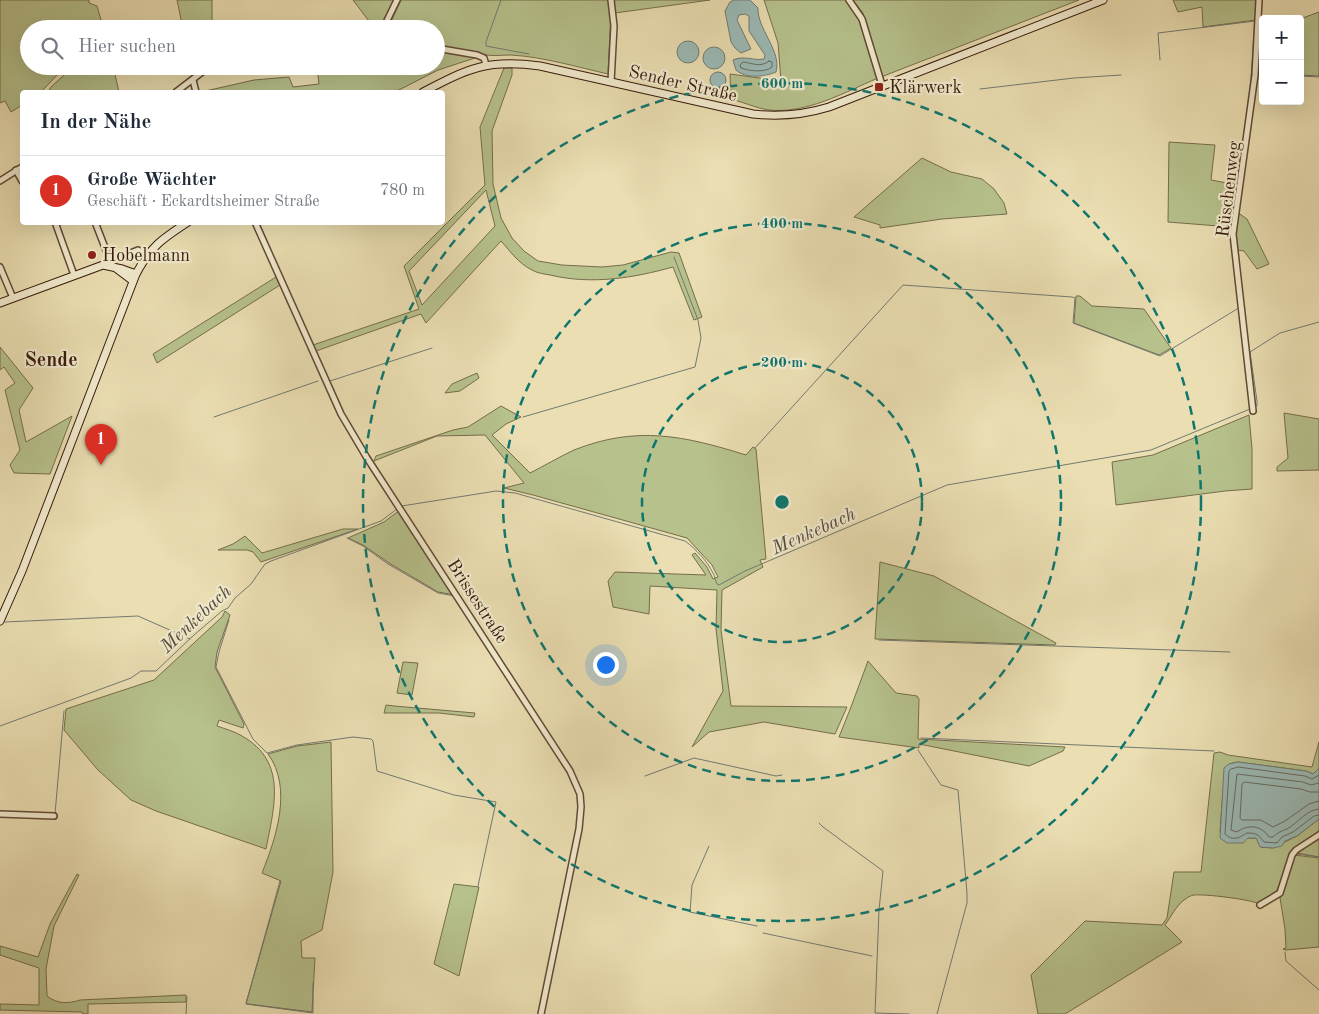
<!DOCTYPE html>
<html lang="de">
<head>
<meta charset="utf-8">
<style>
  :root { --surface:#fff; --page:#f2f2f3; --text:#1f2937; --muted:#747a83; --line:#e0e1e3; --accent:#d93025 }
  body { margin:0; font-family:"Old Standard TT",serif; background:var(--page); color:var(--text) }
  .controls { position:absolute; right:15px; top:15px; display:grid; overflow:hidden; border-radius:5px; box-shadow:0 5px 20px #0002 }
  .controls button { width:45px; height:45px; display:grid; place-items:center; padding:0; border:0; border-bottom:1px solid var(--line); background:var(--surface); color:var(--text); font:25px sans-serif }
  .you { position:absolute; left:605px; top:664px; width:18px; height:18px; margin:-12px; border:4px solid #fff; border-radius:50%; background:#1a73e8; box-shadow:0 0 0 8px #1a73e833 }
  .badge { display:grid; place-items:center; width:32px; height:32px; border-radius:50%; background:var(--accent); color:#fff; font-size:16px; font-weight:700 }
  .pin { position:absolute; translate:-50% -41px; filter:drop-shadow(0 1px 2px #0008) }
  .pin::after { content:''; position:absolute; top:26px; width:18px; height:15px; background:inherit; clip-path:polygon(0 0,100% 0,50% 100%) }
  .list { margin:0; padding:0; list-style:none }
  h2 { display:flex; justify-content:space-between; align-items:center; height:65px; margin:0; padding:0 20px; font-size:21px }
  h2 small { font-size:16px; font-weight:400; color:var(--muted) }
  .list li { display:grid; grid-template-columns:32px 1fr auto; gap:15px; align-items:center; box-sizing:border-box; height:70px; padding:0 20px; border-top:1px solid var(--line) }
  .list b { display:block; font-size:19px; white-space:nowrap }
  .list p { margin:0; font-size:16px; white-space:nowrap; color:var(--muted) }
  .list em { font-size:16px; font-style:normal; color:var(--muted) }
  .icon { flex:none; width:28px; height:28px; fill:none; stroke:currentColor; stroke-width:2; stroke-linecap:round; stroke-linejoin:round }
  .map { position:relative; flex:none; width:1319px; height:1014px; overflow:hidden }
  .search { position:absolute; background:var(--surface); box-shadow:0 5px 20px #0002; left:20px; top:20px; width:425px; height:55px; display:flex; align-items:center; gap:12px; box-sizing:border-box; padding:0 18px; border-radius:28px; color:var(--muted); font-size:19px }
  .panel { position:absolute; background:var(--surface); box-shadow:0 5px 20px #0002; left:20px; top:90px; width:425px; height:135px; border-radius:5px }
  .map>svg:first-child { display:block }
</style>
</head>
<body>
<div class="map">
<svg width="1319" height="1014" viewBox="0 0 1319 1014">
  <rect width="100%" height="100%" fill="#eadeb2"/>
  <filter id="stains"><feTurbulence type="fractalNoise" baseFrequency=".004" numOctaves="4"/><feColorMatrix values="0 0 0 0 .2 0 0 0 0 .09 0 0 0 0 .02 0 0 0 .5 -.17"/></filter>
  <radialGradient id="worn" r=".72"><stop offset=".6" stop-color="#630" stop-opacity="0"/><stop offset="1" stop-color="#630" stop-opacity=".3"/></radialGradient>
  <g fill="#b6c18c" stroke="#766d4c" fill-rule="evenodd">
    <path d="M0 0H89V3L97 6 101 20 71 29H29V66H54L59 73 41 92H22V105L11 112 5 101 0 103Z"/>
    <path d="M177 0H212V21L183 29Z"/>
    <path d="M353 0H394L381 29H375Z"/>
    <path d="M401 0H609L611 13 608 74C577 67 544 57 511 55 501 55 488 57 480 53L436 46V29L388 28Z"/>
    <path d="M613 0H710L615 13Z"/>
    <path d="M764 0H846L859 18 878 78C843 93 807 114 768 110 756 108 743 102 731 99L730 74 781 81 778 43Z"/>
    <path d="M853 0H1079L881 77 863 13Z"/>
    <path d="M1173 0H1256V20L1203 27 1202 7 1178 12Z"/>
    <path d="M1319 12V76L1300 75V19Z"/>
    <path d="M1263 32V73H1257L1259 34Z"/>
    <path d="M436 50 478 57 438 70 395 92H201L254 80 289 77 293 87 319 84 317 66H436Z"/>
    <path d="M74 66H113L119 92H48L51 87Z"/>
    <path d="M504 68H512V75L492 131 493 184 501 218 512 238 524 251 538 261 562 265 602 267 623 265 671 252 679 253 702 317 694 320 673 267C633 278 592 285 550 275 544 274 537 273 532 270 518 263 511 252 501 241L426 323 421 314 316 351 313 345 419 309 404 266 485 185 480 127ZM486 190 495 226 422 305 409 271Z"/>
    <path d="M1169 142 1215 145 1211 180 1237 185 1231 227 1168 222Z"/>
    <path d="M922 158 951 172 982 179 994 189 1004 203 1007 214 942 219 880 228V225L854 217Z"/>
    <path d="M1237 212 1247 219 1269 264 1257 269 1244 251 1236 250 1234 233Z"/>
    <path d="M276 277 280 285 157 363 153 354Z"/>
    <path d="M1076 296H1080L1092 306 1144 309 1171 348 1159 355 1074 323Z"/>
    <path d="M0 347 33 388 19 410 26 442 72 416 50 474 14 473 10 465 20 450 5 390 15 383 4 367 0 370Z"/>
    <path d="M477 373 479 378 460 391 445 393 452 384Z"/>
    <path d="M501 406 521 417 506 424 492 435 530 473C544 466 559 457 574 450 637 425 685 436 746 455L753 447 756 449 766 559 760 560 763 567 722 590 721 630 731 706 847 707 835 734 764 722 709 732 692 747 723 691 716 629 717 590 650 586 649 614 613 607 608 581 615 572 706 575 692 555 695 553 707 567 713 579 718 577 712 565 687 538 533 495 504 488 524 483 485 435 437 436 374 461 376 456 453 430 468 427Z"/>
    <path d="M1284 413 1319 419V470L1277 471V467L1288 458Z"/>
    <path d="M1249 415 1252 449V489L1225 491 1116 505 1112 462 1153 455Z"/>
    <path d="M400 510 455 595 438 592 389 563 363 545 348 538 384 522Z"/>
    <path d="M343 529H358L261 562 253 552 247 550H218L233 544 245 536 262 553Z"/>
    <path d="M880 562 934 576 1056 643 1055 645 875 639Z"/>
    <path d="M225 611 230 615 217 652 215 667 244 724 243 728 219 720 217 726C225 729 234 731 242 736 288 762 274 807 266 849L156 811 131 800 98 770 64 730 66 709 154 680 222 617Z"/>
    <path d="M868 661 896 693 917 696 919 699 918 739 1065 747 1063 751 1029 766 919 744V748L839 737 851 707Z"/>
    <path d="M403 662 418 663 412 695 397 693Z"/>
    <path d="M386 705 394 706 475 713 474 717 439 713H384Z"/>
    <path d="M331 742 333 872 322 930 301 941 302 958H315L312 1012 248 1004 246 1003 281 881 262 873C276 838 293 788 268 754L297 746Z"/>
    <path d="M1319 742V768L1313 774 1306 771 1238 762 1229 764 1222 803 1220 832 1243 843 1248 838H1257L1261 847 1273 848 1297 836 1319 819V831L1294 848 1290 855 1276 893 1257 903C1246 899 1206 894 1194 895 1191 895 1187 898 1184 900 1176 906 1171 917 1165 925L1182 942 1065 1014H1038L1031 975 1085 921 1162 925 1167 918 1174 872H1201L1214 753 1220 752 1228 755 1312 767Z"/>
    <path d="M1319 838V857L1297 853 1299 852Z"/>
    <path d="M1294 855 1319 858V947L1286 950 1283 949 1286 948 1285 929 1280 898Z"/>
    <path d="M77 874 79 875 54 926 46 969 47 996C57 1004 68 1004 80 1000L186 995V1002L88 1004V1014H83L82 1012 0 1010V1004L39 1005V968L0 955V946L38 957 50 924Z"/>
    <path d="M454 884 479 887 459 976 434 964Z"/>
  </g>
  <g fill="#9bbab6" stroke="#727a72">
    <path d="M734 0H750L758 8C757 29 782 51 776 72 764 77 746 79 736 70L733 60C744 55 753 61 764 59L765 55 749 31V16L745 14 739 15 737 20 751 49 741 53 735 48 731 42 725 11 730 2Z"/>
    <circle cx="688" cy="52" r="11"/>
    <circle cx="714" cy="58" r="11"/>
    <circle cx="718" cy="80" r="8"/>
    <path d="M1238 762 1306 771 1313 774 1319 768V819L1297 836 1285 841 1282 846 1273 848 1260 847 1256 838H1248L1243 843H1227L1220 838 1224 768 1229 764Z"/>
  </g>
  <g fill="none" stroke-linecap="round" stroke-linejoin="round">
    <g stroke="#686a60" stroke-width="1">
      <path d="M769 61 772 62V67C764 73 750 71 741 68L740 65 743 62C752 63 761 68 769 61Z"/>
      <path d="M1319 775 1312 779 1305 776 1238 767 1231 769 1229 771 1225 834C1233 842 1240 837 1247 833 1257 833 1259 835 1264 842L1277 843 1282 837 1293 832 1314 816 1319 815"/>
      <path d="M1319 783 1311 785 1303 782 1237 774 1231 830 1237 832C1248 824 1261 825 1269 837H1273C1278 832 1282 831 1287 829 1298 823 1306 810 1319 809"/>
      <path d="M1319 792H1310L1301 789 1244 782 1242 784 1240 818 1242 820H1261L1273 827 1285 821 1309 804 1319 801"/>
    </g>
    <g stroke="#727a72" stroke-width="1">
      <path d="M501 0 486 42V46L529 54"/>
      <path d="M1160 60 1158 33 1255 21 1250 92"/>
      <path d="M1258 74H1263"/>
      <path d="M1300 76 1319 77"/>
      <path d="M980 89 1074 78 1121 75"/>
      <path d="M330 381 432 348"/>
      <path d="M1255 407 1257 406V401L1250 352 1280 333 1319 322"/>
      <path d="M214 417 318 381"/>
      <path d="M523 417 695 367 701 338 698 320 674 257"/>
      <path d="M755 448 903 285 1072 297 1075 298 1073 323 1160 356 1237 309"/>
      <path d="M365 460 387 494"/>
      <path d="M402 506 496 491 515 493 685 541C696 549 707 561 713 573 715 576 715 580 717 584L719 585 745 571 947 485 1151 450 1250 409"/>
      <path d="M347 538 363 546 388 564 438 593 455 596"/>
      <path d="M229 620 219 652 216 667 253 739 267 753 297 745 353 737 371 739 373 741 377 771 454 795 496 802 478 886"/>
      <path d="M5 622 138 616 190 639"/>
      <path d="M879 640 1230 652"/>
      <path d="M0 726 131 678 141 671H156L194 635 222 611 228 608 235 598 251 584 265 564 271 561 381 521 397 509"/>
      <path d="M921 738 1214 751"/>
      <path d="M918 750 941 785 958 790 967 893V903L937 1014"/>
      <path d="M645 776 694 758 776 776 782 775"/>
      <path d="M55 814 64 711"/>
      <path d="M819 823 823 827 883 871 879 910 875 1013 909 1014"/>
      <path d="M709 846 692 885 690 912 757 926"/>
      <path d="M1296 854 1319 857"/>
      <path d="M280 881 246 1004 313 1013V983"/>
      <path d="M763 933 872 956"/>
      <path d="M1285 952 1286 961 1319 990"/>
      <path d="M186 1014 187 997"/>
    </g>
    <g stroke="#624a35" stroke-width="8">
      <g id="street">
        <path d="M611 0 614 26 611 82"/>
        <path d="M849 0 862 19 882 85"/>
        <path d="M383 29 397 0"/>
        <path d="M436 48 477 55 484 58 486 65"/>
        <path d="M193 80 196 92"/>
        <path d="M176 92 210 66"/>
        <path d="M16 170 22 181"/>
        <path d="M0 181 22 167"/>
        <path d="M55 222 74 275"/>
        <path d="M95 222 109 258V266"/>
        <path d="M255 222 341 414 367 458 570 771 580 794 581 807 579 829 541 1014"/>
        <path d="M110 265 115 259 138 250 148 254"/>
        <path d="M0 267 13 298"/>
        <path d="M1253 411 1233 234 1255 75 1259 0"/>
        <path d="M0 814 54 816"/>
        <path d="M1260 905 1280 893 1292 855 1296 850 1319 835"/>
      </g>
    </g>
    <g stroke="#35190b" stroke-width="9">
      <g id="secondary">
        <path d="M423 92C469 68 487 59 540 66L753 114C780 117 803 115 829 107L1103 0"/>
        <path d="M117 269 133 281"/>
        <path d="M0 303 103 265 122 269 136 274"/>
        <path d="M0 621 22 571 136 274C151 246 162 239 188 222"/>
      </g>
    </g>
    <use href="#street" stroke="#f1eacd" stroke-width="5"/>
    <use href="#secondary" stroke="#f1eacd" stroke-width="7"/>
  </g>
  <g fill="none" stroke="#0f766e" stroke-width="2.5" stroke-dasharray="9 6">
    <circle cx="782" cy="502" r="140"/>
    <circle cx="782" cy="502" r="279"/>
    <circle cx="782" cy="502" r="419"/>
  </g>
  <g fill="#8f2418" stroke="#f1eacd" stroke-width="2">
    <rect x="874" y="82" width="10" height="10" rx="2.5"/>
    <circle cx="92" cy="255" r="5"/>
  </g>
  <g text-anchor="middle" stroke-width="4.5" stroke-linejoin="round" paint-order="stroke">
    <g font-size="18" fill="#35190b" stroke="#f1eacd">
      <text transform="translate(683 83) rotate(13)" y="6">Sender Straße</text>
      <text transform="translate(1228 189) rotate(-83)" y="6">Rüschenweg</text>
      <text transform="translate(478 601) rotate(57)" y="6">Brissestraße</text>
    </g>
    <g font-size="18" fill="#35190b" stroke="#f1eacd" text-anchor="start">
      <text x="889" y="93">Klärwerk</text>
      <text x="102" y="261">Hobelmann</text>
    </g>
    <g font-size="19" font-style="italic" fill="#54493e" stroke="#f1eacd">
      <text transform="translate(813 530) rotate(-24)" y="7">Menkebach</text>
      <text transform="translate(195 618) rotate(-43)" y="7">Menkebach</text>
    </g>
    <g font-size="20" font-weight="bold" fill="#35190b" stroke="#f1eacd">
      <text x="51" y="366">Sende</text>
    </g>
  </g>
  <circle cx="782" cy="502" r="8" fill="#0f766e" stroke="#f1eacd" stroke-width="2.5"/>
  <g font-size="15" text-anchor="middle" font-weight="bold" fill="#0f766e" stroke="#f1eacd" stroke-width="4.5" stroke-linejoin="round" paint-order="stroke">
    <text x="782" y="88">600 m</text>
    <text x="782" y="228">400 m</text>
    <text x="782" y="367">200 m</text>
  </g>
  <rect width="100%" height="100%" filter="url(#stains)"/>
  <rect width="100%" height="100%" fill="url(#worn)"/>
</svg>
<div class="controls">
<button>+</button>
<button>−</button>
</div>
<div class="you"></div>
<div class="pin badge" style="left:101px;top:465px">1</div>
<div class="search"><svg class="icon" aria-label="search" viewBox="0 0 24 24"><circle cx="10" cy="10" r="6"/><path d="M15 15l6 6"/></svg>Hier suchen</div>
<section class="panel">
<h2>In der Nähe<small></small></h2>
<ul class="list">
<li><span class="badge">1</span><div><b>Große Wächter</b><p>Geschäft · Eckardtsheimer Straße</p></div><em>780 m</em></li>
</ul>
</section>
</div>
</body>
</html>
